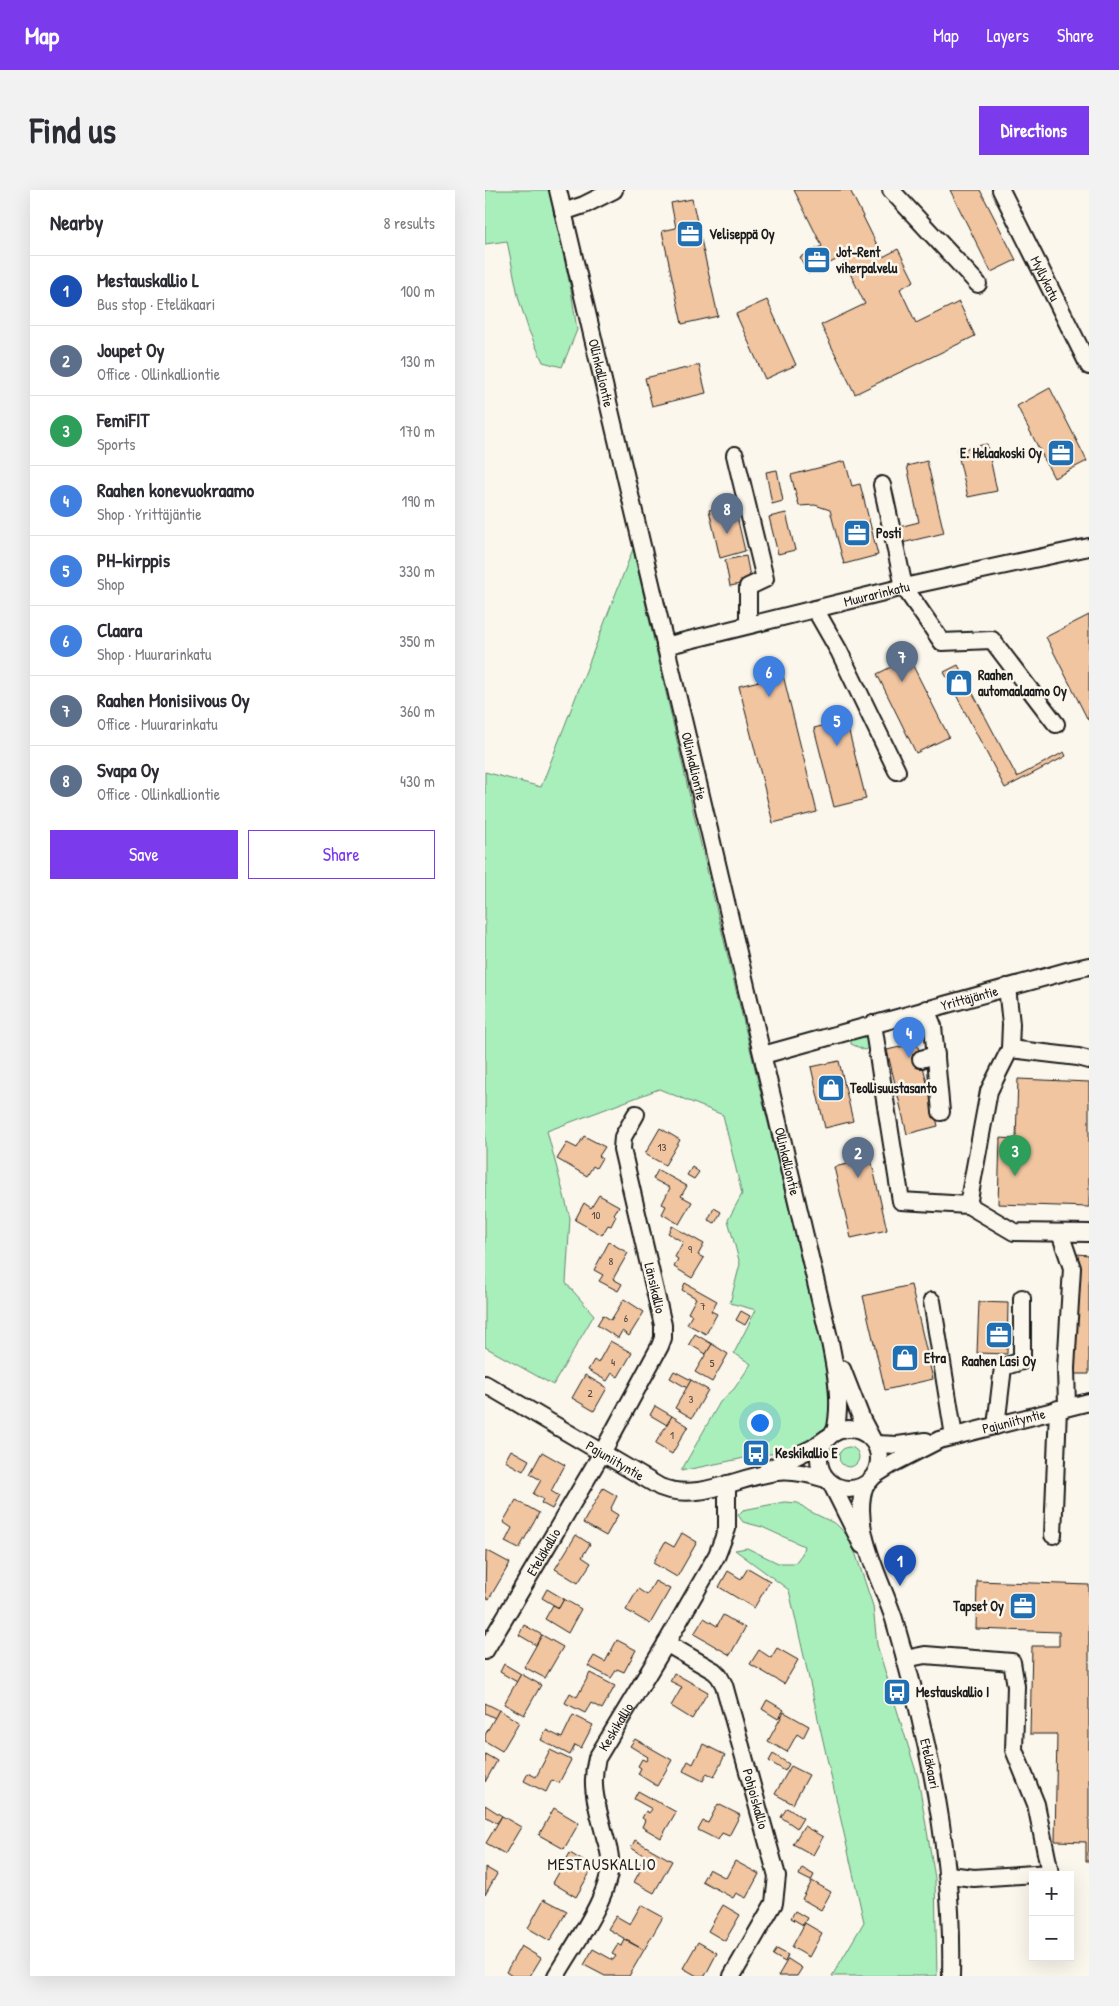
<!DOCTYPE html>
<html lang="en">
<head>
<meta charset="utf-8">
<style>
  :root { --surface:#fff; --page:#f2f2f3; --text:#2b2b33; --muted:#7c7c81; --line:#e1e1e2; --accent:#7c3aed }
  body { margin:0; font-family:"Patrick Hand",sans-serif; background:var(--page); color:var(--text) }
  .controls { position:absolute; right:15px; bottom:15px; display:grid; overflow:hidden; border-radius:0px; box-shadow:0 5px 20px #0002 }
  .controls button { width:45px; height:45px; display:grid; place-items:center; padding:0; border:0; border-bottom:1px solid var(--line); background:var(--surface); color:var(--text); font:25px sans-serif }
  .you { position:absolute; left:274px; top:1232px; width:18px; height:18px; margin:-12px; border:4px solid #fff; border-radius:50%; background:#1a73e8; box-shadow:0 0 0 8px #1a73e833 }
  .badge { display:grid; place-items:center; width:32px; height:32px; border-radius:50%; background:var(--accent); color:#fff; font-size:16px; font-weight:700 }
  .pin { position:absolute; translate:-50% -41px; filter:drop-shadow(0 1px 2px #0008) }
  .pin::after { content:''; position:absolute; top:26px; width:18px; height:15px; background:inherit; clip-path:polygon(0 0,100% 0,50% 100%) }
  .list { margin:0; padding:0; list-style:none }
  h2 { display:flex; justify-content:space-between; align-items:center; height:65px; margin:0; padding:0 20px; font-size:21px }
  h2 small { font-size:16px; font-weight:400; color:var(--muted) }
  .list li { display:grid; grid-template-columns:32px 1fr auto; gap:15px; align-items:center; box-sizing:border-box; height:70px; padding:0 20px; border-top:1px solid var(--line) }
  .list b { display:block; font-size:19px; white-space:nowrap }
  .list p { margin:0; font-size:16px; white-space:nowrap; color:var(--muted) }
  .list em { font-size:16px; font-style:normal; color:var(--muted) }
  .actions { display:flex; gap:10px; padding:15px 20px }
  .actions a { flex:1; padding:11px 0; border:1px solid var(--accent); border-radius:0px; text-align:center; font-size:18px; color:var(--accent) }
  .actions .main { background:var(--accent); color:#fff }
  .map { position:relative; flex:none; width:604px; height:1786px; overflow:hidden; border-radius:0px }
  header { display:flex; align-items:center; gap:30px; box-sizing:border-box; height:70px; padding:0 25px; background:var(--accent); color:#fff }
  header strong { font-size:24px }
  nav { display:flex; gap:28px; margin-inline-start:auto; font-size:18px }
  .intro { display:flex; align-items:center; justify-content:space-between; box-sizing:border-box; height:120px; padding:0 30px }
  h1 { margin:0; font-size:35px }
  .button { padding:12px 22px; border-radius:0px; background:var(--accent); color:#fff; font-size:18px; font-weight:700 }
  main { display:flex; gap:30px; padding:0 30px }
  aside { flex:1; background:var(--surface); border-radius:0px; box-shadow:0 5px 20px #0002 }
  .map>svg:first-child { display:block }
</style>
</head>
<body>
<header>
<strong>Map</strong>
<nav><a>Map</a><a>Layers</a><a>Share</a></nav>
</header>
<div class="intro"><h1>Find us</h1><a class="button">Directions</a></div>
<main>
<aside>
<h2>Nearby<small>8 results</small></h2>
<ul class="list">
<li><span class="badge" style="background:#1a4fb4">1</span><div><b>Mestauskallio L</b><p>Bus stop · Eteläkaari</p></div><em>100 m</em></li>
<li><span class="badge" style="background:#5c6f8a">2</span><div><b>Joupet Oy</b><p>Office · Ollinkalliontie</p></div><em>130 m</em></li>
<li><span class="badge" style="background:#2e9e5b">3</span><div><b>FemiFIT</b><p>Sports</p></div><em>170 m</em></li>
<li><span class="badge" style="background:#3f7fe0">4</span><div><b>Raahen konevuokraamo</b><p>Shop · Yrittäjäntie</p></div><em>190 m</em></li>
<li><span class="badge" style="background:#3f7fe0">5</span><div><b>PH-kirppis</b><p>Shop</p></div><em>330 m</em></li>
<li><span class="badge" style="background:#3f7fe0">6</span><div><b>Claara</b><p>Shop · Muurarinkatu</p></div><em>350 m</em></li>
<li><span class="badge" style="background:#5c6f8a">7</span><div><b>Raahen Monisiivous Oy</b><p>Office · Muurarinkatu</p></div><em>360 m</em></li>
<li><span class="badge" style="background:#5c6f8a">8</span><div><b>Svapa Oy</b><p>Office · Ollinkalliontie</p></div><em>430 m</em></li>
</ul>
<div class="actions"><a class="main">Save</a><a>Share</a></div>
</aside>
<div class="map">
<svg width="604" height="1786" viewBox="0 0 604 1786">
  <rect width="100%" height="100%" fill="#fbf7ec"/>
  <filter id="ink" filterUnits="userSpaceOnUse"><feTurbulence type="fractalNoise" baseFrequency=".02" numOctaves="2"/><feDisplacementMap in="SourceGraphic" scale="10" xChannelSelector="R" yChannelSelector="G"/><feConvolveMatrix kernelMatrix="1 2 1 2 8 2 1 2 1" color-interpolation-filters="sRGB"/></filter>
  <g filter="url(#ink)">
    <g fill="#a9efbc" stroke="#62866c">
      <path d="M0 0H64L86 100 92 140 77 177 58 172 44 141 34 110 22 51 0 54Z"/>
      <path d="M148 359 216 655 341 1173 343 1196 348 1218V1229L331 1250 299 1264H279L196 1281 235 1212 249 1199 266 1174 249 1163 271 1120 245 1113 255 1074 243 1030 257 1004 238 925 174 899 62 941 85 1028 81 1093 109 1125 68 1195 0 1157V582L56 597Z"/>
      <path d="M377 844 383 845 384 857 380 860 366 854V850Z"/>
      <circle cx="364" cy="1267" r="10"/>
      <path d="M299 1312 313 1313 324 1321 351 1334 362 1345 371 1365 388 1416 392 1455 433 1588 450 1688 452 1786H347L379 1732 304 1400 250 1360 262 1358 293 1373H310L317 1364 319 1356 277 1337 258 1332 253 1325 258 1320Z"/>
    </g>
    <g fill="#f1c5a0" stroke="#1c1c1c">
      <path d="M309 0H365L398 67 413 59 429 91 415 99 431 133 474 112 490 146 370 204 336 135 380 114 357 67 323 84 315 67 337 56Z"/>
      <path d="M465 0H495L531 70 506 82Z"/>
      <path d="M207 9 233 126 197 134 177 41 191 38 186 13Z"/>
      <path d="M282 110 311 175 280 189 251 124Z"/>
      <path d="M214 175 221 203 167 216 160 188Z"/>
      <path d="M565 198 602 271 569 288 532 216Z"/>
      <path d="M502 254 512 301 483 307 472 260Z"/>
      <path d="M360 271 367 296 375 294 393 365 359 374 345 320 330 315 314 316 306 285Z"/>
      <path d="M442 271 459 343 417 353 414 337 434 332 422 276Z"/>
      <path d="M292 280 298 311 287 314 281 282Z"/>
      <path d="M249 314 260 361 235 368 224 320Z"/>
      <path d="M301 323 310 360 293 364 284 327Z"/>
      <path d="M261 366 266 392 245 396 240 370Z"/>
      <path d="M604 425V530H603L561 447Z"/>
      <path d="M424 468 464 547 431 563 392 484Z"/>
      <path d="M473 475 532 587 579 562 581 566 520 598 459 482Z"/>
      <path d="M298 485 332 622 288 633 254 496Z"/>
      <path d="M361 530 381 609 349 617 329 538Z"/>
      <path d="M432 853 453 936 422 944 402 860Z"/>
      <path d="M354 871 368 931 340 938 326 877Z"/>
      <path d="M533 889 604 892V1017L513 1014 515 948 531 949Z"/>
      <path d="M175 938 195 950 180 975 160 964Z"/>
      <path d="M99 946 120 957 114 966 117 968 111 978 108 976 102 986 72 969 82 953 92 958Z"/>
      <path d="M386 969 402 1040 366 1048 349 977Z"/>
      <path d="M207 977 214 982 209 989 202 985Z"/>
      <path d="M173 980 202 996 196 1006 207 1012 194 1034 177 1024 181 1016 177 1014 185 998 168 989Z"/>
      <path d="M114 1005 134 1016 129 1024 131 1026 126 1036 123 1035 117 1045 90 1030 99 1013 106 1018Z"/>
      <path d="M229 1018 236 1022 230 1033 223 1030Z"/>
      <path d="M187 1036 219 1054 213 1065 219 1068 207 1088 189 1077 193 1069 190 1067 198 1052 183 1043Z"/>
      <path d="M124 1052 143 1063 128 1089 137 1094 133 1101 114 1091 118 1085 109 1080Z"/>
      <path d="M591 1064 604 1065V1184H587Z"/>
      <path d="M200 1093 232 1111 226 1121 232 1124 221 1144 202 1134 207 1125 203 1123 211 1108 197 1100Z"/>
      <path d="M426 1095 448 1189 400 1200 378 1106Z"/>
      <path d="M139 1109 159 1122 144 1146 137 1141 133 1148 112 1135 118 1125 126 1130Z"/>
      <path d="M494 1112 523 1113 522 1164 492 1163Z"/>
      <path d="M256 1121 265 1126 260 1135 251 1130Z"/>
      <path d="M210 1144 227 1154 221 1164 204 1154Z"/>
      <path d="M125 1151 147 1163 133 1187 127 1183 122 1191 103 1180 109 1170 113 1173Z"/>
      <path d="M227 1154 243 1164 227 1192 210 1182Z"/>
      <path d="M189 1181 206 1190 202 1198 185 1188Z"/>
      <path d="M100 1185 122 1198 109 1221 87 1208Z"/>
      <path d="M206 1190 223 1200 207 1228 190 1218Z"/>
      <path d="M170 1216 187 1226 182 1235 165 1225Z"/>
      <path d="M187 1226 203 1236 187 1264 170 1254Z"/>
      <path d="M26 1260 44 1270 38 1281 20 1271Z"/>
      <path d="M57 1262 80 1275 66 1301 74 1306 67 1319 56 1313 58 1309 48 1304 56 1290 45 1284Z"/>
      <path d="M118 1298 132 1306 125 1320 133 1325 121 1346 98 1333Z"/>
      <path d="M31 1310 54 1323 34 1359 20 1352 27 1338 18 1332Z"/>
      <path d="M197 1343 212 1352 192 1387 168 1373 180 1352 189 1357Z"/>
      <path d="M91 1345 105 1354 97 1367 106 1373 93 1393 70 1379Z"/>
      <path d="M1 1360 25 1373 4 1409 0 1407Z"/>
      <path d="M263 1378 285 1391 269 1418 234 1397 243 1381 256 1389Z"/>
      <path d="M170 1391 185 1399 165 1434 141 1420 153 1399 162 1405Z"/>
      <path d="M492 1391 604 1395V1671H601V1652L570 1651 572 1544H545L547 1456H574V1442L491 1439Z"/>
      <path d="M62 1399 79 1409 74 1418 57 1408Z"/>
      <path d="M79 1409 96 1419 83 1443 60 1429 68 1415 74 1418Z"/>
      <path d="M238 1425 260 1438 245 1465 209 1444 219 1428 232 1436Z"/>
      <path d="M39 1435 57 1445 51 1455 34 1445Z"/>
      <path d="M57 1445 78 1457 60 1488 39 1477Z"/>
      <path d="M132 1450 151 1460 139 1482 132 1479 126 1488 103 1476 109 1466 120 1472Z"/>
      <path d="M292 1458 313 1470 299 1494 265 1474 274 1460 286 1468Z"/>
      <path d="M19 1474 36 1484 32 1492 15 1482Z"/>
      <path d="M105 1483 130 1496 117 1519 106 1513 100 1523 80 1513 85 1503 92 1507Z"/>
      <path d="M189 1483 223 1502 207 1529 186 1516 197 1497 185 1491Z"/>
      <path d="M36 1484 56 1495 39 1525 19 1514Z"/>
      <path d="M282 1510 299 1520 293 1529 277 1519Z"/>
      <path d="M0 1513 14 1520 10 1528 0 1523Z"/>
      <path d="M14 1520 34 1532 17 1561 0 1551V1545Z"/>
      <path d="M299 1522 324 1536 318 1548 312 1544 302 1562 283 1551Z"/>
      <path d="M88 1525 108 1535 96 1558 90 1555 85 1565 56 1550 61 1540 77 1548Z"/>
      <path d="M150 1549 187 1570 172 1596 153 1584 156 1578 153 1576 157 1569 161 1571 163 1567 145 1556Z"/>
      <path d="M218 1554 240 1565 229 1587 222 1583 218 1591 198 1581 203 1571 208 1574Z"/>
      <path d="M65 1560 86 1570 74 1593 67 1590 61 1602 39 1591 43 1583 51 1587Z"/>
      <path d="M0 1564 12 1571 0 1592Z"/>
      <path d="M288 1564 304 1574 300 1581 284 1571Z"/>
      <path d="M306 1576 324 1585 308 1614 290 1604Z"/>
      <path d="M153 1601 191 1622 176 1648 157 1637 160 1630 157 1628 161 1621 164 1623 167 1619 149 1609Z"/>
      <path d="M233 1614 255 1625 244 1646 237 1643 233 1650 213 1640 218 1631 223 1633Z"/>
      <path d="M0 1615 17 1626 12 1633 0 1626Z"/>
      <path d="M69 1618 94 1633 79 1659 54 1645Z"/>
      <path d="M302 1618 318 1628 312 1638 296 1627Z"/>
      <path d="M17 1626 36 1637 20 1664 1 1653Z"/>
      <path d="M319 1636 338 1647 328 1665 308 1654Z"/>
      <path d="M150 1650 187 1671 169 1703 149 1692 155 1681 152 1680 158 1670 161 1672 164 1668 146 1658Z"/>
      <path d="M85 1663 108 1677 91 1707 68 1693Z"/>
      <path d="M250 1671 274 1684 261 1708 251 1703 248 1708 217 1691 224 1679 241 1688Z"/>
      <path d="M0 1677 12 1684 0 1705Z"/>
      <path d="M317 1678 329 1685 326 1691 314 1685Z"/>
      <path d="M327 1691 346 1702 336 1720 317 1709Z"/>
      <path d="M59 1709 82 1721 65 1751 43 1738Z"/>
      <path d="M156 1715 178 1727 159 1760 123 1739 131 1726 145 1734Z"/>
      <path d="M238 1715 255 1725 240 1751 223 1741Z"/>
      <path d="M310 1721 322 1728 318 1735 306 1728Z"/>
      <path d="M320 1733 337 1743 324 1767 307 1757Z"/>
      <path d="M140 1750 159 1760 144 1786H120L99 1775 108 1759 128 1770 131 1766 127 1764 133 1754 137 1756Z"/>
      <path d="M213 1752 232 1763 220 1786H212L198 1778Z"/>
      <path d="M36 1756 56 1768 45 1786H27L21 1782Z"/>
      <path d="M292 1759 303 1765 300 1772 288 1765Z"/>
      <path d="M303 1769 317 1778 312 1786H293Z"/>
    </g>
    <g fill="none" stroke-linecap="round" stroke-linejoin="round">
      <g stroke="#1c1c1c" stroke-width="20">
        <g id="minor">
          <path id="s1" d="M73 0 345 1152C351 1182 357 1212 350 1242"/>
          <path d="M406 0 493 94"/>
          <path id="s2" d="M516 0 604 176"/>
          <path d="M78 22 99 15 129 0"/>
          <path d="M250 265 280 389 263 397V435"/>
          <path d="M397 295 419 397 457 452 507 450 571 534"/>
          <path d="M330 419 354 461 412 581"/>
          <path id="s3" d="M180 456 419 397 604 357"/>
          <path d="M522 797 526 834 525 859 593 867 604 870"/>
          <path d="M441 819 448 836 456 922"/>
          <path d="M388 834 416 1011 483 1015 504 901 525 859"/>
          <path id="s4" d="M278 865 586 780 604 776"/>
          <path d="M436 869 451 865"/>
          <path d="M483 1015 529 1042 604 1043"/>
          <path d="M575 1043 587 1078 581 1178 582 1217"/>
          <path d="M447 1111 469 1246"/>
          <path d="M357 1179 377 1230 387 1249"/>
          <path id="s5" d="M0 1194 175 1297C214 1312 252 1287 291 1282 309 1280 325 1284 341 1289"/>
          <path d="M511 1236 518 1177 537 1171V1108"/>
          <circle cx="364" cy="1269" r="30"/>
          <path d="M391 1254 413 1255 441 1251"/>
          <path d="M282 1280 328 1258 342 1248"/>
          <path id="s6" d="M390 1285 409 1273 454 1250 604 1212"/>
          <path d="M346 1293 377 1355"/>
          <path id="s7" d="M380 1295C365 1337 396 1389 409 1429 421 1470 432 1512 441 1554 458 1630 468 1707 466 1786"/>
          <path d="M568 1345 573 1219"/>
          <path id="s8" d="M181 1453 229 1481 234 1486 239 1495 292 1686 289 1713 247 1786"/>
          <path id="s9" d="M0 1461 117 1263 175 1156 178 1148V1135L137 959 138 947 151 924"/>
          <path d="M420 1469 440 1465 527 1472 531 1496 529 1560 551 1614 565 1683 489 1688 464 1685"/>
          <path id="s10" d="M71 1786C88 1756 128 1703 125 1669 125 1662 122 1654 120 1647 113 1618 104 1597 112 1568L179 1457 232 1365 242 1339V1294"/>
        </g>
      </g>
      <use href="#minor" stroke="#fbf7ec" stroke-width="16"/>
    </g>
  </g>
  <defs>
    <g id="office-square" transform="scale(1.4375)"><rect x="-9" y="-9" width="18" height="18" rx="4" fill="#1f6fb2" stroke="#fbf7ec"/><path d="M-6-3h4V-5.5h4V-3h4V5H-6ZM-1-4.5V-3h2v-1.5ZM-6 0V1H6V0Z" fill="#fff"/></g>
    <g id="shop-square" transform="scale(1.4375)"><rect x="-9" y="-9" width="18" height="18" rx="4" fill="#1f6fb2" stroke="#fbf7ec"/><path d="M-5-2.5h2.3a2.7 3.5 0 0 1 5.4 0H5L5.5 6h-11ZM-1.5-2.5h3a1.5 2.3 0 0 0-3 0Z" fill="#fff"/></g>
    <g id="bus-square" transform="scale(1.4375)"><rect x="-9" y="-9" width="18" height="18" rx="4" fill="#1f6fb2" stroke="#fbf7ec"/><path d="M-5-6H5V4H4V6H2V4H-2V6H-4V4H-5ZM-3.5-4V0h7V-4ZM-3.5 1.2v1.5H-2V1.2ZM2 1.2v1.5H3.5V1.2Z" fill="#fff"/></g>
  </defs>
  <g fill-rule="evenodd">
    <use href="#office-square" x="205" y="44"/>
    <use href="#office-square" x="332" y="70"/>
    <use href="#office-square" x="576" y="263"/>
    <use href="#office-square" x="372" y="343"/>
    <use href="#shop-square" x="474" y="493"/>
    <use href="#shop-square" x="346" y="898"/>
    <use href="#office-square" x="514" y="1145"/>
    <use href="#shop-square" x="420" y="1168"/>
    <use href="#bus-square" x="271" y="1263"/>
    <use href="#office-square" x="538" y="1416"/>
    <use href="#bus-square" x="412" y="1502"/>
  </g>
  <g text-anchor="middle" stroke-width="5" stroke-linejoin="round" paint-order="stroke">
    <g font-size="11" fill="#51463d">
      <text x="177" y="961">13</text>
      <text x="111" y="1029">10</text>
      <text x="205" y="1063">9</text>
      <text x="126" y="1075">8</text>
      <text x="218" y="1120">7</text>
      <text x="141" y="1132">6</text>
      <text x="128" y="1176">4</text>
      <text x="227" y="1177">5</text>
      <text x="105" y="1207">2</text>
      <text x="206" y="1213">3</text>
      <text x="187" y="1249">1</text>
    </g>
    <g font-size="14" font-weight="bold" fill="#1c1c1c" stroke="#fbf7ec" text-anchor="start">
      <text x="224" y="49">Veliseppä Oy</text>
      <text x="351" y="67">Jot-Rent<tspan x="351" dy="16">viherpalvelu</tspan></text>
      <text x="557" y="268" text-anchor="end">E. Helaakoski Oy</text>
      <text x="391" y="348">Posti</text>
      <text x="493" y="490">Raahen<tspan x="493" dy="16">automaalaamo Oy</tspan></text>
      <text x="365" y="903">Teollisuustasanto</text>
      <text x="439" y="1173">Etra</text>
      <text x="514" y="1176" text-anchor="middle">Raahen Lasi Oy</text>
      <text x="290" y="1268">Keskikallio E</text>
      <text x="519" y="1421" text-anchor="end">Tapset Oy</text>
      <text x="431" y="1507">Mestauskallio I</text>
    </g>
    <g font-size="14" fill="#1c1c1c" stroke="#fbf7ec">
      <text dy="5" stroke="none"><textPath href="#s2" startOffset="99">Myllykatu</textPath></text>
      <text dy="5" stroke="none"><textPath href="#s1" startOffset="188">Ollinkalliontie</textPath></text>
      <text dy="5" stroke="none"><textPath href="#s3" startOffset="218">Muurarinkatu</textPath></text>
      <text dy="5" stroke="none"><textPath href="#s1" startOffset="592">Ollinkalliontie</textPath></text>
      <text dy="5" stroke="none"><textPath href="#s4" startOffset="214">Yrittäjäntie</textPath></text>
      <text dy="5" stroke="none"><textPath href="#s1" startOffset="998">Ollinkalliontie</textPath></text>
      <text transform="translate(170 1098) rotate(77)" y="5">Länsikallio</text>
      <text dy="5" stroke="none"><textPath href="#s6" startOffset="150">Pajuniityntie</textPath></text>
      <text dy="5" stroke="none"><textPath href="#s5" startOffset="151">Pajuniityntie</textPath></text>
      <text dy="5" stroke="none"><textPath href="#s9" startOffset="115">Eteläkallio</textPath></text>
      <text dy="5" stroke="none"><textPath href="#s10" startOffset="270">Keskikallio</textPath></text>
      <text dy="5" stroke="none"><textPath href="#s7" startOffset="289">Eteläkaari</textPath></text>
      <text dy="5" stroke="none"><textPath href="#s8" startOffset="191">Pohjoiskallio</textPath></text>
    </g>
    <g font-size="16" letter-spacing="1" fill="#1c1c1c" stroke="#fbf7ec">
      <text x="117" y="1680">MESTAUSKALLIO</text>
    </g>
  </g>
</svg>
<div class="controls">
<button>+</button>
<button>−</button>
</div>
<div class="you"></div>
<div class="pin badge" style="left:415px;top:1396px;background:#1a4fb4">1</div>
<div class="pin badge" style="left:373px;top:988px;background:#5c6f8a">2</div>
<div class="pin badge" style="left:530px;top:986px;background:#2e9e5b">3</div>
<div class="pin badge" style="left:424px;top:868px;background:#3f7fe0">4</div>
<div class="pin badge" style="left:352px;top:556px;background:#3f7fe0">5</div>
<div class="pin badge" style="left:284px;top:507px;background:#3f7fe0">6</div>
<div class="pin badge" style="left:417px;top:492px;background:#5c6f8a">7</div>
<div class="pin badge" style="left:242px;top:344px;background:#5c6f8a">8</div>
</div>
</main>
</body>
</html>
